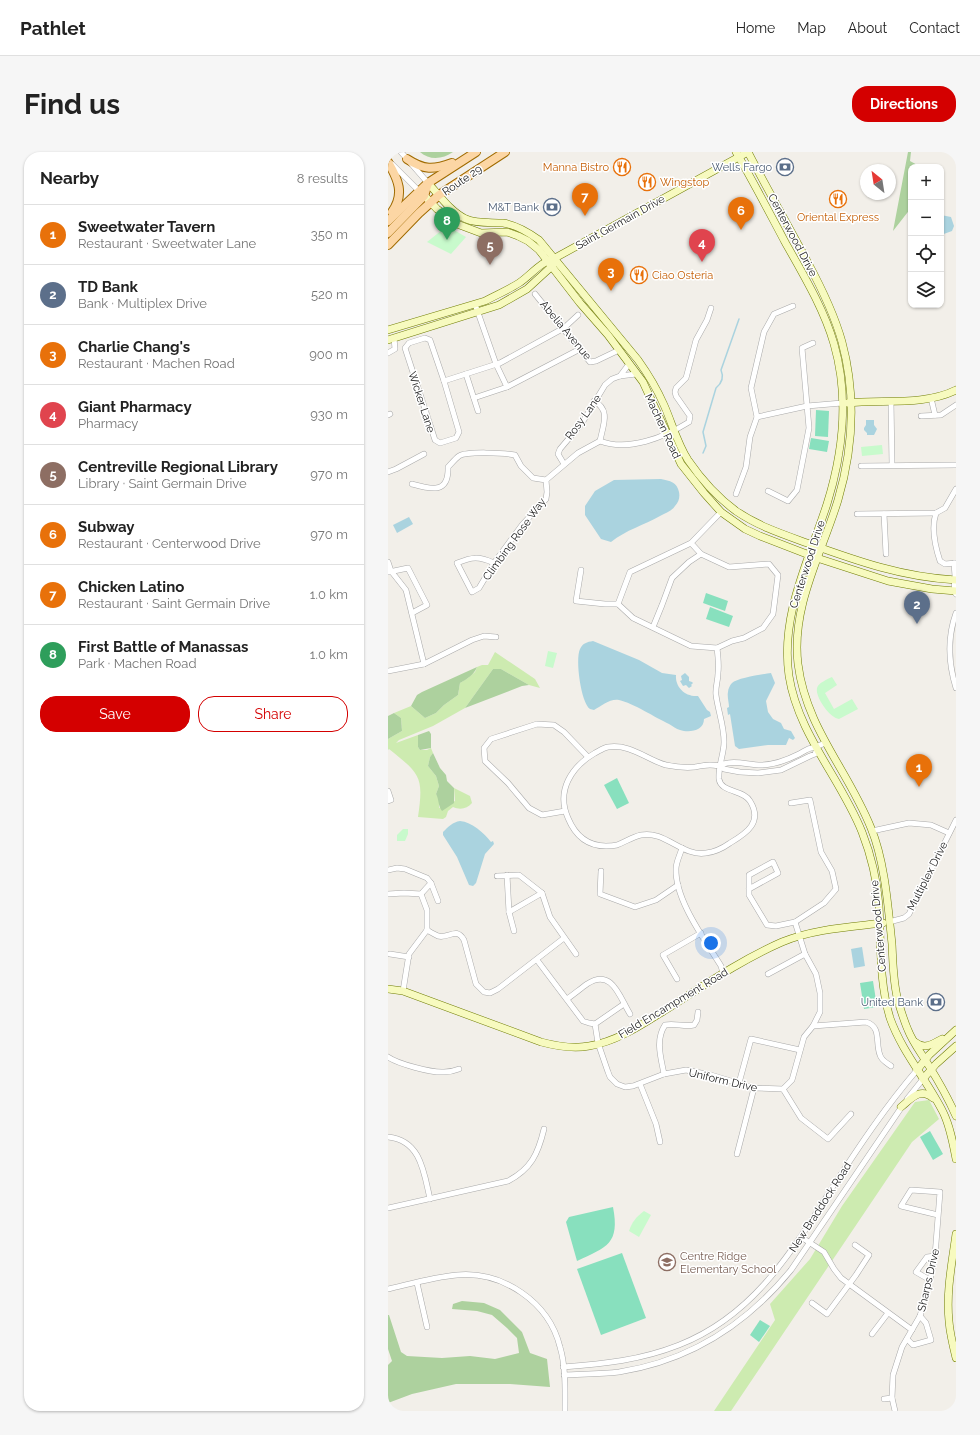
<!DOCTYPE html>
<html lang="en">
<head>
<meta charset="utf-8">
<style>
  :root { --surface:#fff; --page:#f6f6f6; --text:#222; --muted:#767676; --line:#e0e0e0; --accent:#d40000 }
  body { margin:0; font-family:Raleway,sans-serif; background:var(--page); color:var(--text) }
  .controls { position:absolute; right:12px; top:12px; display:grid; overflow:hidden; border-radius:8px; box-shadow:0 1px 3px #0004 }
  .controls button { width:36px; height:36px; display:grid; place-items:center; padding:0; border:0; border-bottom:1px solid var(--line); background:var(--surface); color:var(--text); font:20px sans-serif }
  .compass { position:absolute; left:472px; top:12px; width:36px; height:36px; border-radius:50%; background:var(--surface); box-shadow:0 1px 3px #0004; rotate:330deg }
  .you { position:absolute; left:323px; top:791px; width:14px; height:14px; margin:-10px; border:3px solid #fff; border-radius:50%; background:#1a73e8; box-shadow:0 0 0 6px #1a73e833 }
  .badge { display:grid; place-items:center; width:26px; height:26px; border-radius:50%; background:var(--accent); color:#fff; font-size:13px; font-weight:700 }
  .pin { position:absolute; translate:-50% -33px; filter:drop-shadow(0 1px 2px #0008) }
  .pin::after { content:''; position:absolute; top:21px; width:14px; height:12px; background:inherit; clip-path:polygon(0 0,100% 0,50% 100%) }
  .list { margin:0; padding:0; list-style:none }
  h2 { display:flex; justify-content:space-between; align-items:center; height:52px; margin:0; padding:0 16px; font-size:17px }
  h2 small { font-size:13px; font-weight:400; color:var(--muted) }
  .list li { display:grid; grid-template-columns:26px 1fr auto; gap:12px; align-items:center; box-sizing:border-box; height:60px; padding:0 16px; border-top:1px solid var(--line) }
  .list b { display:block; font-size:15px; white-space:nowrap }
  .list p { margin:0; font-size:13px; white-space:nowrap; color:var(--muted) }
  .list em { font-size:13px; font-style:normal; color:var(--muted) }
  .actions { display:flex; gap:8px; padding:12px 16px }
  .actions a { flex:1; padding:9px 0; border:1px solid var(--accent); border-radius:16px; text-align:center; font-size:14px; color:var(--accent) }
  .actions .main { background:var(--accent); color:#fff }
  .icon { flex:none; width:22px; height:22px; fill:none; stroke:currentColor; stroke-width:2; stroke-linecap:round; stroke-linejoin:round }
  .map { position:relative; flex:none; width:568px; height:1259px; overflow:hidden; border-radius:16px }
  header { display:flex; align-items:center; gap:24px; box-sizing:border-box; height:56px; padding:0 20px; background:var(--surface); border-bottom:1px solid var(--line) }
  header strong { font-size:19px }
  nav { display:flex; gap:22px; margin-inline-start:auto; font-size:14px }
  .intro { display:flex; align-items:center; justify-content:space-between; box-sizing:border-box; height:96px; padding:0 24px }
  h1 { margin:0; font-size:28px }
  .button { padding:10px 18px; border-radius:16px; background:var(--accent); color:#fff; font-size:14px; font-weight:700 }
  main { display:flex; gap:24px; padding:0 24px }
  aside { flex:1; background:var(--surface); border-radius:16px; box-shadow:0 1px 3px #0004 }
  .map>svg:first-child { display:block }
</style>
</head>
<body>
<header>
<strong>Pathlet</strong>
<nav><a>Home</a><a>Map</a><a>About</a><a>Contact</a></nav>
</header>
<div class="intro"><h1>Find us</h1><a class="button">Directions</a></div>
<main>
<aside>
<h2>Nearby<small>8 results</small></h2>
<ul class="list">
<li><span class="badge" style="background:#e8710a">1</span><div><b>Sweetwater Tavern</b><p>Restaurant · Sweetwater Lane</p></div><em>350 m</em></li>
<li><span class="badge" style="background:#5c6f8a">2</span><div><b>TD Bank</b><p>Bank · Multiplex Drive</p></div><em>520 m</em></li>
<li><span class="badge" style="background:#e8710a">3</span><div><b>Charlie Chang's</b><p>Restaurant · Machen Road</p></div><em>900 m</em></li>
<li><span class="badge" style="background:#e0444e">4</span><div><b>Giant Pharmacy</b><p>Pharmacy</p></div><em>930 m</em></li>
<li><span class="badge" style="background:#8d6e63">5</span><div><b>Centreville Regional Library</b><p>Library · Saint Germain Drive</p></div><em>970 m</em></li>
<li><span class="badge" style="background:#e8710a">6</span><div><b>Subway</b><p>Restaurant · Centerwood Drive</p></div><em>970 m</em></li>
<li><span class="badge" style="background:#e8710a">7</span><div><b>Chicken Latino</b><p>Restaurant · Saint Germain Drive</p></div><em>1.0 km</em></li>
<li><span class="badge" style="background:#2e9e5b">8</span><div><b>First Battle of Manassas</b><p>Park · Machen Road</p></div><em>1.0 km</em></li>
</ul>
<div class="actions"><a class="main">Save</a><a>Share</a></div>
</aside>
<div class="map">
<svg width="568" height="1259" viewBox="0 0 568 1259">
  <rect width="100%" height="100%" fill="#f2efe9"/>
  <g fill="#cdebb0">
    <path d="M107 500 147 527 152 536 141 533 113 517H105L77 556 45 574 11 588 8 591 30 583V595L32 598H39L43 596 45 601 42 605 40 614 48 624 51 634 48 642 51 647V656L67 649 66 636 82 644 84 651C79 657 72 658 65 655L60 659 58 665 55 667 30 665C36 624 32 622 1 597L0 598V587L14 579 13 566 6 561 23 554 37 566 48 561 56 553 70 543 72 531 80 526 87 520 89 515 94 513H100Z"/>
    <path d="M541 948 551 967 524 990 343 1259H326L387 1168 382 1152 422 1107 454 1054 527 950Z"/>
  </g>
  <g fill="#add19e">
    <path d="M32 0H65C55 7 42 9 32 0Z"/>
    <path d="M520 0H523L522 9 533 15H523V56L505 79Z"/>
    <path d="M89 515C86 523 79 527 72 531L70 543 56 553 48 561 37 566 23 554 29 543 34 540Z"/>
    <path d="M105 517H113L141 533 134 534 77 556Z"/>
    <path d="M6 561 13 566 14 579 0 587V564Z"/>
    <path d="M41 579 43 582V596L32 598 30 595V583Z"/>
    <path d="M45 601 52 616 58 623 59 629 66 636V651L54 659C50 654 51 647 48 642L51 634 48 624 40 614 42 605Z"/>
    <path d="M74 1149 96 1151 112 1158 134 1180 142 1201 159 1207 162 1235 122 1232H68L24 1242 0 1251V1213L4 1209 0 1197V1163H1L13 1200 19 1204 54 1206 82 1204 107 1207 131 1201 129 1186 119 1176 104 1163 89 1159 64 1157 65 1152Z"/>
  </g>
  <g fill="#c8facc">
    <path d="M59 74 78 85 63 102 39 90Z"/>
    <path d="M494 293 495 302 474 304 473 295Z"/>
    <path d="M160 499 169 501 165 516 157 514Z"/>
    <path d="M444 525 449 533 437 541 446 557 464 547 470 557 451 567C442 566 427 545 429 536 430 531 440 527 444 525Z"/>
    <path d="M15 677H20V682L17 689H9V683Z"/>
    <path d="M256 1059 263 1063 251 1085 241 1079C244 1070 248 1065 256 1059Z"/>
  </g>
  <g fill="#88e0be">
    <path d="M428 258 441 259 440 285 427 284Z"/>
    <path d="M423 286 441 289 439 300 421 297Z"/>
    <path d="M318 441 340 449 337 459 315 451Z"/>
    <path d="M322 455 345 464 341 475 318 467Z"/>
    <path d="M229 626 241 651 229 657 216 633Z"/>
    <path d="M485 829 489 855 476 857 472 831Z"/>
    <path d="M542 979 555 1002 545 1008 532 985Z"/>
    <path d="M225 1055C232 1092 219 1095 189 1109L178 1070 181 1065Z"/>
    <path d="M234 1101 258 1166 213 1183 189 1117Z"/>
    <path d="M372 1168 382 1174 371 1190 362 1183Z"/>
  </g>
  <g fill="#aad3df">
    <path d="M553 63 563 65 566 74 564 79 553 83Z"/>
    <path d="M478 268H486V273L489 277 486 283H479V281L476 278V276L478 273Z"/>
    <path d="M273 327C282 329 289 330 291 340 292 345 291 350 287 354 284 359 277 361 272 364 256 373 238 378 223 390L213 387 197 363V354L207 339 226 328Z"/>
    <path d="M21 365 25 372 9 381 5 373Z"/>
    <path d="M205 489 251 508 274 521 288 523C287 535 297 545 310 544L319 558 322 560 323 564 316 567C316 579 301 581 292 578 288 577 285 574 281 572 268 566 245 551 231 548 223 546 213 554 206 558L202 557C193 551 187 507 192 497 195 491 199 490 205 489Z"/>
    <path d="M297 521 301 525V529L304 530 305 531 303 533 304 534 301 536 298 533 295 534 292 529 294 528 293 524Z"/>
    <path d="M383 521 387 531 378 549 380 560 385 567 393 571 396 577 403 579 407 586 405 588 401 586 398 593H380L351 597 347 594 342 562 340 563 339 556 341 555C341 551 339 544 340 540 340 537 342 533 344 531 349 526 375 522 383 521Z"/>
    <path d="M72 669C84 670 96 681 103 690L105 689 106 692 97 702 88 731 85 734 81 733 69 705 55 683V680C60 675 65 670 72 669Z"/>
    <path d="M474 795 477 814 466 816 463 797Z"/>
  </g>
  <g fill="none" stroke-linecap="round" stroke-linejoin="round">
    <path stroke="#aad3df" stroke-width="1.5" d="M315 301 318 294 315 280 328 236C334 231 336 225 333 218L351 167"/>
    <g stroke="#a9a9a9" stroke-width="6">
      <g id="street">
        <path d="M13 0 40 31"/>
        <path d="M4 12 31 39"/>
        <path d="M147 142 202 210 208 209 231 198"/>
        <path d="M87 152 108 212 119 235"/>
        <path d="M37 186 42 188 56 229 71 280 68 286 52 291 47 288 17 196 21 191Z"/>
        <path d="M0 201 7 197 6 186"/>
        <path d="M78 222 90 259"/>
        <path d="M232 224 241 212"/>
        <path d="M56 229 112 211 176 176 190 163"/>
        <path d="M86 246 119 235 192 197"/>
        <path d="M543 246 547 263"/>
        <path d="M206 249C223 258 215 273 212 289"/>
        <path d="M503 249 504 313"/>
        <path d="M0 263 2 262"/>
        <path d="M533 264 553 263 568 253"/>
        <path d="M369 265 363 236 376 180 386 162 405 154"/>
        <path d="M176 312 170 302 172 297 194 271 217 233 224 227 232 224 248 222"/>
        <path d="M473 314 568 313"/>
        <path d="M0 320 8 317 36 302"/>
        <path d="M24 332C42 337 61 343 60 315 63 312 67 307 71 304 79 299 117 301 127 303L133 314 145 326 158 328"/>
        <path d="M380 339 400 349 409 338 421 276 414 196 425 191"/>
        <path d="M348 342 358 315 362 285 369 265 419 254 454 251"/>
        <path d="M548 361C543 376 547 394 552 409L557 412 568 411"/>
        <path d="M469 362 548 361 557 356 568 337"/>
        <path d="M496 362 498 402"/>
        <path d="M303 391 313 402 341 415 381 412 390 423 385 462 375 476 356 486 344 489 329 496 303 494 245 466 230 452 242 420 303 391 333 360"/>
        <path d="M0 410 3 419 18 438 36 512"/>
        <path d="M106 411C90 404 84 405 69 411L84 440 91 436 106 411 134 373 158 347 159 340 158 328 190 301 212 289C240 300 277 285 301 270L302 264 288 244 287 240 288 236 298 226 308 188 319 168 323 156"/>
        <path d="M566 411 567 424 566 439 568 442"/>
        <path d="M193 418 188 449 217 452H230"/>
        <path d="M1 420 20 416 39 453 24 461"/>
        <path d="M568 461C559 486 560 510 568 536"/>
        <path d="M265 475 274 453 284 426 301 410 313 402"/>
        <path d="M329 496C330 504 331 513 330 521 330 529 327 536 328 543 330 559 336 573 336 590 336 602 330 614 331 627 333 641 355 637 362 649 375 670 359 681 342 691 335 696 327 700 318 701 294 705 277 678 253 683 244 685 237 690 229 693 225 694 222 694 218 694 199 694 187 683 180 666 168 639 183 615 207 601 211 599 215 596 220 595 244 592 257 607 278 613 288 615 298 616 307 615 312 614 317 613 322 613 326 613 329 614 333 613 335 613 337 611 340 611 350 609 362 613 373 613 386 613 399 608 411 602 415 600 420 596 424 596 431 594 431 594 437 591"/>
        <path d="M0 519 36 512 84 488 96 484 108 485"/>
        <path d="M332 614 336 617 352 620 370 621 393 618 422 604 427 602 429 596"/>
        <path d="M0 639 3 648 0 649"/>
        <path d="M177 659 154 663 141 656 120 631 97 609 96 596 103 587 149 572 166 573 176 580 200 605"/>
        <path d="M484 679 521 671 543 673 561 681"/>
        <path d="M294 696C292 703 288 710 288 717 287 748 317 788 333 814L335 821"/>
        <path d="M0 718 9 716 17 717 39 726 43 731 50 749"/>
        <path d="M213 719 212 742 247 755 268 748 290 733"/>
        <path d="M119 723 121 760 126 779"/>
        <path d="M109 724 131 723 154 741 162 765 188 802"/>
        <path d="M361 737 390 721 385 710 361 723V743L379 773 388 774 407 770 436 751 448 737 444 719 433 700 422 648 403 651"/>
        <path d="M0 742 16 741 33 742"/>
        <path d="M33 742 43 731"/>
        <path d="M121 760 154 741"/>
        <path d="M501 770 516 766 521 762 568 668"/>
        <path d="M39 778C42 780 46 782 50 784 61 787 68 774 76 788L88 832 96 840 102 841 110 837 176 786"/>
        <path d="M2 802 21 805"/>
        <path d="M149 808 195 869 201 871 207 872 236 852"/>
        <path d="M380 822 417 802"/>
        <path d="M289 827 275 803 313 781"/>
        <path d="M15 839 21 802 39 778V758L33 742"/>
        <path d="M179 847C185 843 192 837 199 832 224 816 231 844 242 862"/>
        <path d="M207 872 210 891 220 920 222 925 229 932 237 935 245 934 276 922 298 918 323 923 366 936 395 937 404 928 416 885 425 874 432 860V841L428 822 417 802 407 770"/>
        <path d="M425 874 478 870C494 875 487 891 492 903 493 908 499 911 503 914"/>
        <path d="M0 905C10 912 44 921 56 920 62 920 66 919 71 917"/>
        <path d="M276 922C273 906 267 888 277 873 287 871 296 875 306 873L309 868 310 860"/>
        <path d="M351 931 363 887 412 898"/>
        <path d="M252 932 268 972 272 990"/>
        <path d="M395 937 413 966 440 987 463 962"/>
        <path d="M519 947 535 927"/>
        <path d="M0 985C33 988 36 1021 42 1047"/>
        <path d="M349 1002 366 936"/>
        <path d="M0 1056 120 1029C143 1017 150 1002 156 977"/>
        <path d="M413 1085 436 1100 446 1117 453 1126 524 1178"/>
        <path d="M542 1128 528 1120 539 1105 547 1104"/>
        <path d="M29 1131 39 1175"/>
        <path d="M0 1137C22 1132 46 1125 69 1123 115 1119 161 1150 172 1195 178 1215 177 1238 177 1259"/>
        <path d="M424 1151 439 1162 468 1123 481 1103 467 1093"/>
        <path d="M484 1182 500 1161"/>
        <path d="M519 1187 525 1193 543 1188 538 1171 532 1164"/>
        <path d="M175 1215C216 1212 253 1208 291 1193 367 1163 404 1099 446 1033 472 993 498 954 529 918"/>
        <path d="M176 1223C194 1222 213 1222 231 1220 301 1209 358 1173 403 1118L515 953"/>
        <path d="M496 1247 504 1246"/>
        <path d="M507 1259 504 1246 505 1223 514 1195 532 1164 542 1128 547 1104 552 1040 523 1038 513 1054 550 1063"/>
      </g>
    </g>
    <g stroke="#707d05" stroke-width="8">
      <g id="secondary">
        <path d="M348 0C365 29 381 60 397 90 415 122 436 157 446 192 461 244 455 301 439 352 421 408 392 463 401 524 410 582 453 627 474 680 483 703 489 729 491 753 493 790 491 830 502 866 514 900 539 928 555 960 562 974 565 991 568 1007"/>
        <path d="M40 31C51 43 63 60 78 67 90 72 103 70 115 71 129 73 140 80 151 88L250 208C260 222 269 237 276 253 284 271 289 291 300 308 313 327 329 345 348 359 370 374 394 382 419 391 469 409 514 425 568 428"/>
        <path d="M33 40 49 57 69 72 93 81 119 80 130 84 140 89 151 98 192 151 220 183 255 230 293 312 316 341 333 360 357 377 372 384 429 406 500 429 544 437 568 439"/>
        <path d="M0 178 97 149C108 143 120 138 131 131 143 123 152 110 167 106L360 0C379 37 400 73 419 109 433 135 446 161 454 190 468 242 465 297 450 348 434 401 403 454 410 512 418 576 460 618 483 676 497 710 500 755 504 792 505 811 505 830 510 849 513 859 516 869 520 878 525 891 534 902 541 914 551 930 560 946 568 964"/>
        <path d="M0 188 111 153 139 137 163 115 165 112"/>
        <path d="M459 251C494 247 536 254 568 238"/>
        <path d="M0 837 15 839 153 890C168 894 185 897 201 894 231 889 256 871 282 855 318 832 355 807 394 790 425 777 462 775 495 771"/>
        <path d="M527 890C537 898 544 892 554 887"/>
        <path d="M529 918 541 903 568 878"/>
        <path d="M535 927 548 912 568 894"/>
        <path d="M513 955C524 946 532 935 545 946"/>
        <path d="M568 1082C564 1111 558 1140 561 1169 562 1182 565 1194 568 1206"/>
      </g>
    </g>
    <g stroke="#a06b00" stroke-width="10">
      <g id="primary">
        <path d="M19 7C36 18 45 18 64 11"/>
        <path d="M0 10C10 27 17 42 4 60"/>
        <path d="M0 69 40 31 88 0"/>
        <path d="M0 81 36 44 40 31"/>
        <path d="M0 93 31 61 51 43 117 0"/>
      </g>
    </g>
    <use href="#street" stroke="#fff" stroke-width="5"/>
    <use href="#secondary" stroke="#f7fabf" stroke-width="7"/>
    <use href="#primary" stroke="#fcd6a4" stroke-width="8"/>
  </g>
  <defs>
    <g id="restaurant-ring" transform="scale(0.9)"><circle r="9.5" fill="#fff" stroke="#e8710a" stroke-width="1.5"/><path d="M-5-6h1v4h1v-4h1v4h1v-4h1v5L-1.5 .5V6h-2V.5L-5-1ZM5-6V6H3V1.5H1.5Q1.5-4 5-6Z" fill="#e8710a"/></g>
    <g id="bank-ring" transform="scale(0.9)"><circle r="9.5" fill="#fff" stroke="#5c6f8a" stroke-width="1.5"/><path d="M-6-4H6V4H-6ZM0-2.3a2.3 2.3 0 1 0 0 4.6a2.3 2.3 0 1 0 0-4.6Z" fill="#5c6f8a"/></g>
    <g id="school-ring" transform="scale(0.9)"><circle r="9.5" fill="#fff" stroke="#8d6e63" stroke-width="1.5"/><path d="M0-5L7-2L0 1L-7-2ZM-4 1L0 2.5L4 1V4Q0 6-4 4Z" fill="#8d6e63"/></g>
  </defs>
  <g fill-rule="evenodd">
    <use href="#restaurant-ring" x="234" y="15"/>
    <use href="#bank-ring" x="397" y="15"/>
    <use href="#restaurant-ring" x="259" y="30"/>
    <use href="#restaurant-ring" x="450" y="47"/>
    <use href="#bank-ring" x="164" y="55"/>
    <use href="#restaurant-ring" x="251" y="123"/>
    <use href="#bank-ring" x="548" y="850"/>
    <use href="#school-ring" x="279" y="1110"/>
  </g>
  <g text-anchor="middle" stroke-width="3" stroke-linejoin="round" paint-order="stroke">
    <g font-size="11" fill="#c56008" stroke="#fff" text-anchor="start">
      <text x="221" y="19" text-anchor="end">Manna Bistro</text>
      <text x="272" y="34">Wingstop</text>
      <text x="450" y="69" text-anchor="middle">Oriental Express</text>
      <text x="264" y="127">Ciao Osteria</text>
    </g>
    <g font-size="11" fill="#4e5e75" stroke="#fff" text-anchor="end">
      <text x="384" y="19">Wells Fargo</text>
      <text x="151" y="59">M&amp;T Bank</text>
      <text x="535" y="854">United Bank</text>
    </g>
    <g font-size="11" fill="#222" stroke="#fff">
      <text transform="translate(74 28) rotate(-34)" y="4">Route 29</text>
      <text transform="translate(232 70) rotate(-29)" y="4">Saint Germain Drive</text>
      <text transform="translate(405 83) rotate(62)" y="4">Centerwood Drive</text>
      <text transform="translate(178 178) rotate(50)" y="4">Abelia Avenue</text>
      <text transform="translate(34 250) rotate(72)" y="4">Wicker Lane</text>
      <text transform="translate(195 265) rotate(-54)" y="4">Rosy Lane</text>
      <text transform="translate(275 274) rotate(65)" y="4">Machen Road</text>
      <text transform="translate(126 387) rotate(-54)" y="4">Climbing Rose Way</text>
      <text transform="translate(419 412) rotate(-72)" y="4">Centerwood Drive</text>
      <text transform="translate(539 724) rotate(-63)" y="4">Multiplex Drive</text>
      <text transform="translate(490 774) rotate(-95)" y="4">Centerwood Drive</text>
      <text transform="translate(285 851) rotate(-31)" y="4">Field Encampment Road</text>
      <text transform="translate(335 928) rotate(13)" y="4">Uniform Drive</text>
      <text transform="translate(432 1055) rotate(-57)" y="4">New Braddock Road</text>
      <text transform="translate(540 1128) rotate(-77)" y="4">Sharps Drive</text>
    </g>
    <g font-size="11" fill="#785e54" stroke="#fff" text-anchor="start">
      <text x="292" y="1108">Centre Ridge<tspan x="292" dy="13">Elementary School</tspan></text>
    </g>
  </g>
</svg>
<div class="controls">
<button>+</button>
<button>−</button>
<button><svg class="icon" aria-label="locate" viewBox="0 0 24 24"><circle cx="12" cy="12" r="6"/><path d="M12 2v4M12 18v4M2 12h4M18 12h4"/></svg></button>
<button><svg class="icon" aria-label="layers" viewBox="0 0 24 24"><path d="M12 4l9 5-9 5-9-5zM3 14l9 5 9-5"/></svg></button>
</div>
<svg class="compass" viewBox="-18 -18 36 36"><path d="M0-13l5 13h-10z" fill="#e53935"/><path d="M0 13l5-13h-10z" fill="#767676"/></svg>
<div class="you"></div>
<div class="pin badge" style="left:531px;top:635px;background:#e8710a">1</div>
<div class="pin badge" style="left:529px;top:472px;background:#5c6f8a">2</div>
<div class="pin badge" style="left:223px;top:139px;background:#e8710a">3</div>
<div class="pin badge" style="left:314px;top:110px;background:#e0444e">4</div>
<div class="pin badge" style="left:102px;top:113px;background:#8d6e63">5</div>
<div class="pin badge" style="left:353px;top:78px;background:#e8710a">6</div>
<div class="pin badge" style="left:197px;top:64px;background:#e8710a">7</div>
<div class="pin badge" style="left:59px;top:88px;background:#2e9e5b">8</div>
</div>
</main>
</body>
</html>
